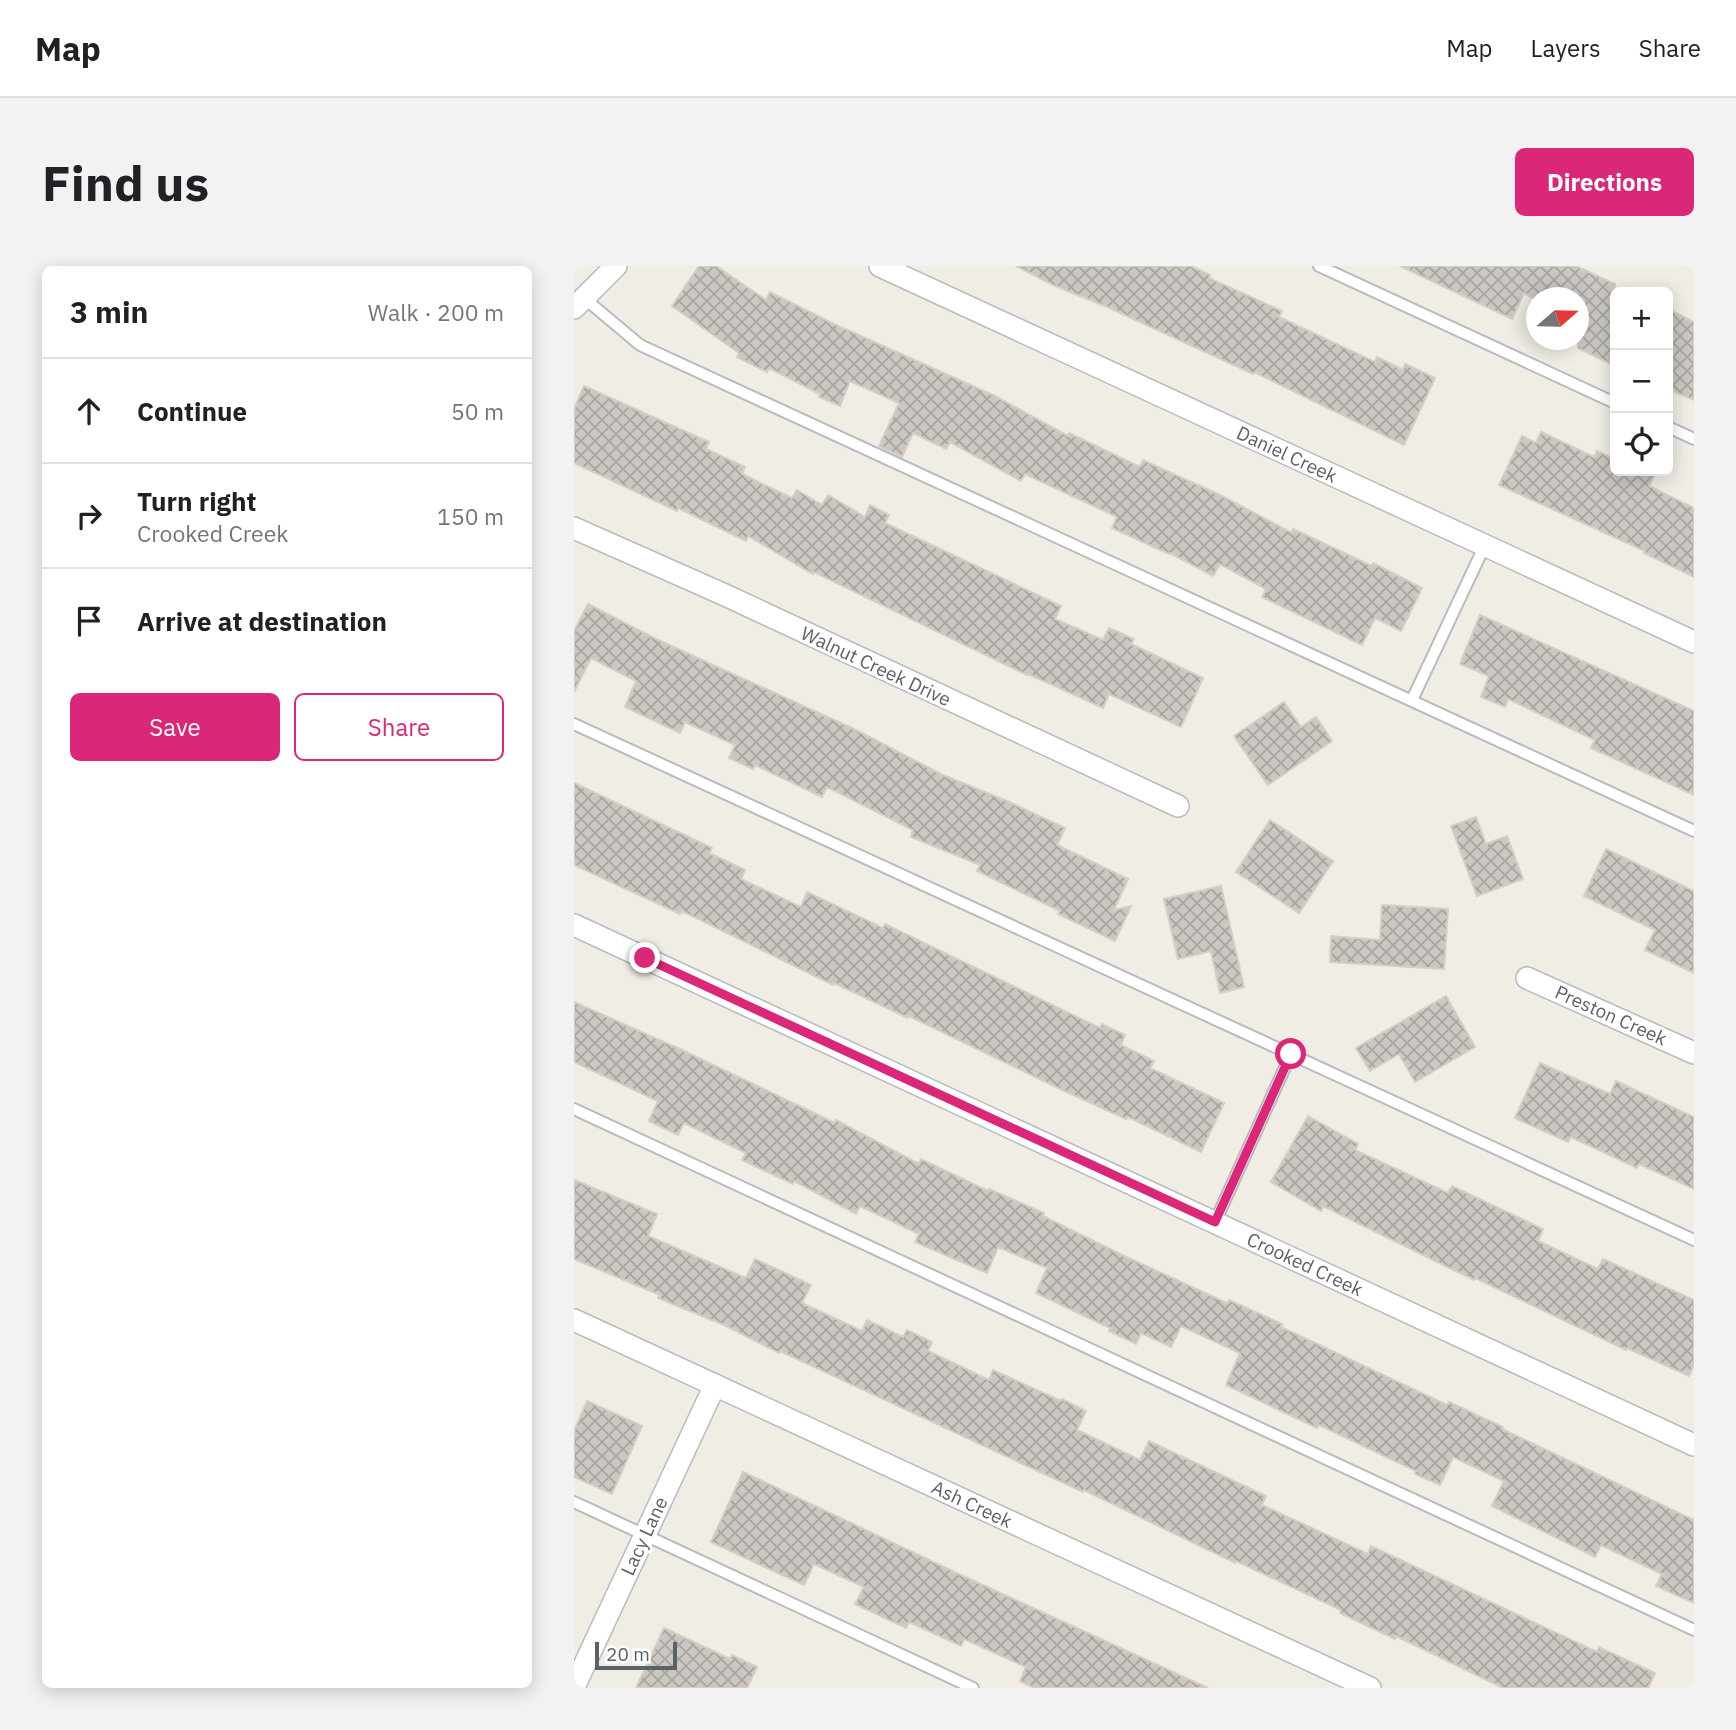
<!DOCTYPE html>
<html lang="en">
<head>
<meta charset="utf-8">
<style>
  :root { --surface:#fff; --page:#f2f2f2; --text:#202124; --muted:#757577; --line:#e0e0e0; --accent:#db2777 }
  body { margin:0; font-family:"IBM Plex Sans",sans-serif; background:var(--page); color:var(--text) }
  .controls { position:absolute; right:21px; top:21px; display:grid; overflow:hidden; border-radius:10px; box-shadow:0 4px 18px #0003 }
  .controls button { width:63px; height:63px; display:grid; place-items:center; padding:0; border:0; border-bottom:2px solid var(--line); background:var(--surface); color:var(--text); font:35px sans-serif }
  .compass { position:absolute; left:952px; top:21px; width:63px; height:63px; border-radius:50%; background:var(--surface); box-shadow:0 4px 18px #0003; rotate:70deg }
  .scale { position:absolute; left:21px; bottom:18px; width:82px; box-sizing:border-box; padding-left:7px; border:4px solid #5c6166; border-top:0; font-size:19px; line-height:24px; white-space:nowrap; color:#5c6166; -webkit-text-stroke:5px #fff; paint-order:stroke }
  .stop { position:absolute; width:21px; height:21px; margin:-16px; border:5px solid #db2777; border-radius:50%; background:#fff }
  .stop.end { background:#db2777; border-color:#fff; box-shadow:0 2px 7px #0008 }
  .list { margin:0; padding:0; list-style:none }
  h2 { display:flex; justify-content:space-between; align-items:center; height:91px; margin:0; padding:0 28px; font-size:30px }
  h2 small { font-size:23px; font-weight:400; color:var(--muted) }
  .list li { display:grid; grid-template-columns:46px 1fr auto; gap:21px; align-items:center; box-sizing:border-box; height:105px; padding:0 28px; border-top:2px solid var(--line) }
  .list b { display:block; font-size:26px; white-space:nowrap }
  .list p { margin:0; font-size:23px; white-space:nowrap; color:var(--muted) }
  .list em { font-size:23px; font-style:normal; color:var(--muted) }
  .actions { display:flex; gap:14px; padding:21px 28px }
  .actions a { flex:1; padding:16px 0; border:2px solid var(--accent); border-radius:10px; text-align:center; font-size:24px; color:var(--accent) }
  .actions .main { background:var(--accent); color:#fff }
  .icon { flex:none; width:38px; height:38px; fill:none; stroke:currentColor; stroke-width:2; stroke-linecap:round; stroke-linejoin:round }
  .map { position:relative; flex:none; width:1120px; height:1422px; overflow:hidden; border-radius:10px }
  header { display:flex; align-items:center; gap:42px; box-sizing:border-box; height:98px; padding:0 35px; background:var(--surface); border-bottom:2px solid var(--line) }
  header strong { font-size:33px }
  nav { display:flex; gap:38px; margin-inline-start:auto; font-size:24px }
  .intro { display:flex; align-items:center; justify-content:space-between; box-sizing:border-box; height:168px; padding:0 42px }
  h1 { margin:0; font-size:49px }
  .button { padding:18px 32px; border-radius:10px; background:var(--accent); color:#fff; font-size:24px; font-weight:700 }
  main { display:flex; gap:42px; padding:0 42px }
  aside { flex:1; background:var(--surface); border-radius:10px; box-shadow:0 4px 18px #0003 }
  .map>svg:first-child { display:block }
</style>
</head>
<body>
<header>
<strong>Map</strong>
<nav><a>Map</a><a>Layers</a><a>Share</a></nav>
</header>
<div class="intro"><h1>Find us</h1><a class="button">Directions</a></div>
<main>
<aside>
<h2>3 min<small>Walk · 200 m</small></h2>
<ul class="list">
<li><svg class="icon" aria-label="ahead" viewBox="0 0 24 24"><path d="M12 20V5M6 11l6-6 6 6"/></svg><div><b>Continue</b></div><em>50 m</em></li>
<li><svg class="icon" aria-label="right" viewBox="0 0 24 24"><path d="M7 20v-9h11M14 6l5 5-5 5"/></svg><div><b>Turn right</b><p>Crooked Creek</p></div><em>150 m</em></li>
<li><svg class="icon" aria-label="arrive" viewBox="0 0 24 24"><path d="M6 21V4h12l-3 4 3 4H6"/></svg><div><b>Arrive at destination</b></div></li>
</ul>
<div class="actions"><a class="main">Save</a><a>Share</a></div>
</aside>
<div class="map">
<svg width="1120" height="1422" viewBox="0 0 1120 1422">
  <defs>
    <pattern id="building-cross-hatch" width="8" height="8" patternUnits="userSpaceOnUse" patternTransform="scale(1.75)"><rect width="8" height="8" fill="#cbc7c2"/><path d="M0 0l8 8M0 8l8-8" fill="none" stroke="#a8a5a1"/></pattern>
  </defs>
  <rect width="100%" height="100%" fill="#f0ede5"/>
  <g fill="url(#building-cross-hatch)" stroke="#d5cec3" stroke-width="2">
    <path d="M125 0H142L192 34 196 26 260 58 421 130 494 170 495 167 566 201 569 194 646 229 718 267 719 263 798 300 799 297 848 322 827 365 801 352 788 379 688 331 692 323 646 298 639 310 596 287 595 288 538 262 543 251 451 208 447 215 376 176 372 183 339 167 328 191 305 180 325 137 276 115 266 140 245 131 246 128 195 102 193 106 163 91 165 87 98 40Z"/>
    <path d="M442 0H617L636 9 635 12 708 45 705 51 801 96 803 91 829 104 831 98 861 112 830 179 680 106 679 108 531 40 479 19Z"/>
    <path d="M826 0H1002L1041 18V100L1004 82V32H959L950 27 938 53Z"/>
    <path d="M1094 43 1120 56V134L1094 123Z"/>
    <path d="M10 120 135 176 132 183 171 201 168 208 218 232 223 224 248 239 254 229 291 251 296 239 315 249 311 257 487 340 481 353 529 374 535 362 560 373 557 378 629 412 607 461 535 428 529 442 454 408 453 409 240 306 239 308 174 270 172 275 104 242 103 245 0 197V143Z"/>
    <path d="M967 166 1020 191 1023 185 1041 193V205H1068L1080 210 1075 220 1120 242V311L1070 287 1071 285 925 219 948 170 962 177Z"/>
    <path d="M14 338 82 373 280 463 369 509 433 535 491 562 483 579 554 613 540 644 557 640 541 675 484 648 486 645 403 605 406 599 337 571 339 564 253 521 248 531 181 499 179 503 155 492 161 479 111 456 106 467 51 441 62 415 17 392 0 426V365Z"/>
    <path d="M906 349 1120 445V529L1017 482 1021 474 934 433 931 441 907 431 915 410 886 398Z"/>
    <path d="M710 436 727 461 742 451 758 475 694 519 660 470Z"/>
    <path d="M0 517 138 582 135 587 171 604 167 613 227 641 233 626 309 662 311 658 526 762 528 758 551 769 547 779 580 795 576 802 650 837 627 886 554 851 552 853 484 822 335 750 334 752 260 717 259 719 108 645 106 648 0 599Z"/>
    <path d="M902 551 912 578 933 570 949 613 903 630 877 560Z"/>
    <path d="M696 554 759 595 725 647 662 606Z"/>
    <path d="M1032 583 1120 625V707L1071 684 1081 664 1010 630Z"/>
    <path d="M647 620 670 721 646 727 637 685 604 693 590 633Z"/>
    <path d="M808 639 874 643 870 703 756 696 757 670 806 674Z"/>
    <path d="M872 730 901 781 841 816 825 788 796 805 782 782Z"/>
    <path d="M0 736 108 784 261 857 262 854 345 898 347 893 414 925 415 923 470 947 469 950 546 988 653 1037 655 1034 708 1058 707 1061 873 1139 875 1136 929 1161 928 1163 1120 1254V1337L1082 1320 1088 1308 1027 1279 1021 1291 918 1240 930 1215 879 1191 866 1219 841 1208 842 1205 745 1159 743 1162 652 1119 666 1087 607 1060 597 1081 567 1067 562 1078 535 1065 536 1062 462 1027 473 1002 424 981 413 1007 341 976 345 968 286 940 282 948 220 915 219 918 168 894 172 887 110 857 104 869 75 855 84 835 0 796Z"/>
    <path d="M966 797 1036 828 1042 815 1120 851V923L1065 898 1063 902 997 871 994 876 941 852Z"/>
    <path d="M734 850 784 878 781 884 874 927 878 920 969 963 964 975 1024 1003 1029 993 1120 1034V1099L1115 1110 1053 1082 1052 1084 901 1012 900 1014 749 940 747 945 697 916Z"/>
    <path d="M0 914 83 948 74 970 172 1012 181 993 237 1019 228 1037 288 1065 293 1054 329 1071 333 1064 358 1076 354 1085 415 1114 419 1104 487 1135 488 1133 512 1145 503 1164 566 1194 575 1175 692 1230 688 1239 794 1288 797 1280 1023 1386 1025 1381 1081 1407 1074 1422H929L822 1370 821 1373 766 1347 767 1344 662 1295 661 1297 510 1224 509 1226 206 1085 205 1087 150 1059 84 1032 86 1029 0 993Z"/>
    <path d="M13 1135 68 1160 38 1228 0 1211V1165Z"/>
    <path d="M169 1206 387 1309 634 1422H460L446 1415 452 1401 390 1373 387 1380 335 1356 332 1362 281 1338 290 1321 240 1298 230 1319 193 1302 137 1276Z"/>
    <path d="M90 1362 156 1393 158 1389 183 1401 173 1422H62Z"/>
  </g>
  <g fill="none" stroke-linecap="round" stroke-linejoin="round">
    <g stroke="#b7bbbf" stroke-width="14">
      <g id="lane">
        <path d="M745 0 1041 137"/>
        <path d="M10 32 66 79 1120 565"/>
        <path d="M1094 161 1120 173"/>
        <path d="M838 434 911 279"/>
        <path d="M0 458 1120 974"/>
        <path d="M0 843 1120 1364"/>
        <path d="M641 956 717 788"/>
        <path d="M0 1236 399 1422"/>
      </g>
    </g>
    <g stroke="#b7bbbf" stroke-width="24">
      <g id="street">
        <path d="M306 0 1120 376"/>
        <path d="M0 42 42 0"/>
        <path d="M0 262 151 329 604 540"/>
        <path d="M0 659 1120 1179"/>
        <path d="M953 712 1120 787"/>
        <path d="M0 1054 796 1422"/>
        <path d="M0 1421 141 1119"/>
      </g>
    </g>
    <use href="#lane" stroke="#fff" stroke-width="10"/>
    <use href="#street" stroke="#fff" stroke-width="21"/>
  </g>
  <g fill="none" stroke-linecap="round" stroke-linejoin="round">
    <path stroke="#db2777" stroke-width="9" d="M71 692 641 956 717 788"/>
  </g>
  <g text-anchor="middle" stroke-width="6" stroke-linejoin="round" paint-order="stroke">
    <g font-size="19" fill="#5c6166" stroke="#fff">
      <text transform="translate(713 188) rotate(25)" y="7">Daniel Creek</text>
      <text transform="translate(302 400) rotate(25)" y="7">Walnut Creek Drive</text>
      <text transform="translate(1037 749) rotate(24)" y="7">Preston Creek</text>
      <text transform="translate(731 998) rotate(25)" y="7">Crooked Creek</text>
      <text transform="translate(398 1238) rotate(25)" y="7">Ash Creek</text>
      <text transform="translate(70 1270) rotate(-65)" y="7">Lacy Lane</text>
    </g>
  </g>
</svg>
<div class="controls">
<button>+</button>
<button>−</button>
<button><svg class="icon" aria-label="locate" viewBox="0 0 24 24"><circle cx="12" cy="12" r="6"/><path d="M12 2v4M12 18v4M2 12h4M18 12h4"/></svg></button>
</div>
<svg class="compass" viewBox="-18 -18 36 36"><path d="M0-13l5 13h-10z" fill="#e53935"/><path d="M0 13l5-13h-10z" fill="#757577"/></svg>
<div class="scale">20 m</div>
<div class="stop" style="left:717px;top:788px"></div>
<div class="stop end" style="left:71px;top:692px"></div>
</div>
</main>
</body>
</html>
